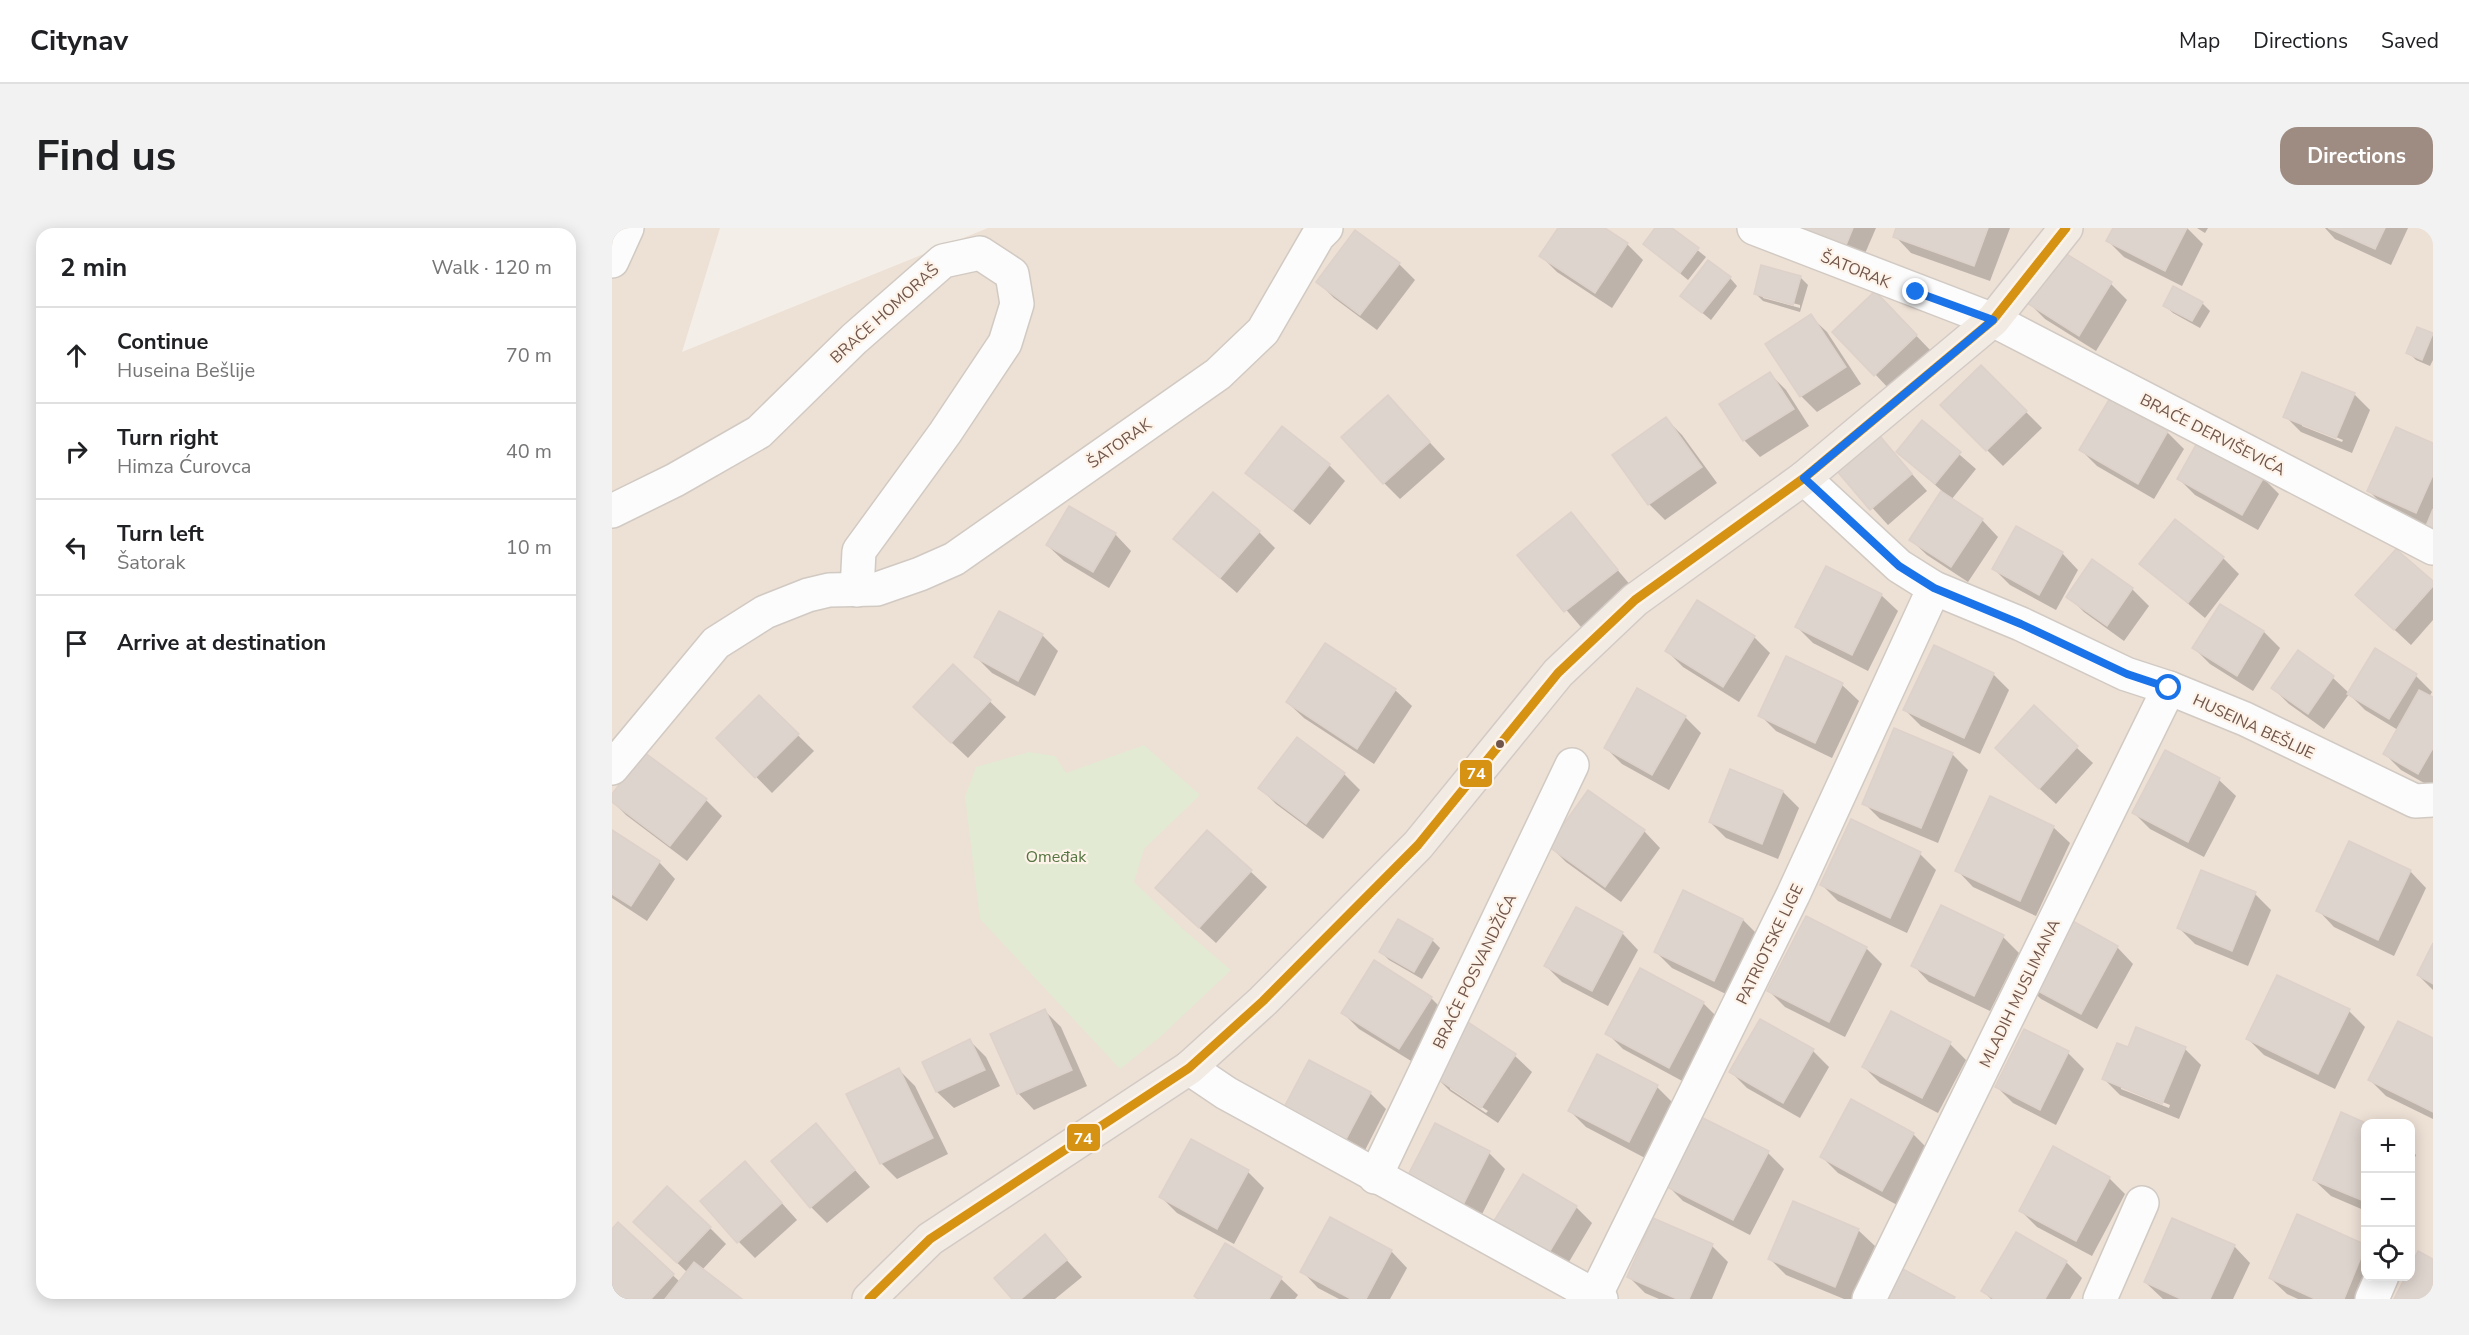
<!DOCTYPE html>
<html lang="en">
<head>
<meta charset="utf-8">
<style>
  :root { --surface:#fff; --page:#f2f2f2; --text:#202124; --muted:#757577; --line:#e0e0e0; --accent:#9e8b82 }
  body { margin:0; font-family:"Nunito Sans",sans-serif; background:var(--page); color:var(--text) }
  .controls { position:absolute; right:18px; bottom:18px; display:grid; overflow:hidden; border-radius:12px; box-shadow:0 3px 15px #0003 }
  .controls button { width:54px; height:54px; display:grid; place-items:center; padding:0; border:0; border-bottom:2px solid var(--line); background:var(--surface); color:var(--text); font:30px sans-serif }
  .stop { position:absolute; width:18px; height:18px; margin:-14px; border:4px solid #1a73e8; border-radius:50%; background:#fff }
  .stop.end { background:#1a73e8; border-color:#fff; box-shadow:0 2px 6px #0008 }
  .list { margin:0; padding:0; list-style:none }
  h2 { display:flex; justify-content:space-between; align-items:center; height:78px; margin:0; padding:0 24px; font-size:26px }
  h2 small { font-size:20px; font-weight:400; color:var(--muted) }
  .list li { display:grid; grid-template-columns:39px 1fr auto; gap:18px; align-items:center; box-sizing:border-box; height:96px; padding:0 24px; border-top:2px solid var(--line) }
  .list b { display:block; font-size:22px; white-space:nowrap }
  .list p { margin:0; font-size:20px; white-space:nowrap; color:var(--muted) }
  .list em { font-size:20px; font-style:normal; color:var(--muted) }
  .icon { flex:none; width:33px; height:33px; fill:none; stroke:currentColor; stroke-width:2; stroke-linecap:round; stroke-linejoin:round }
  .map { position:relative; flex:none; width:1821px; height:1071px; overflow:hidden; border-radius:18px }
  header { display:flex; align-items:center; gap:36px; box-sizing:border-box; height:84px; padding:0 30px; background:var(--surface); border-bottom:2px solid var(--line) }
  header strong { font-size:28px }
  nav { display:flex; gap:33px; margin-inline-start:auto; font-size:21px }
  .intro { display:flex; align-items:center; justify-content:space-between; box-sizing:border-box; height:144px; padding:0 36px }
  h1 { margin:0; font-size:42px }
  .button { padding:15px 27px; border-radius:18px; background:var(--accent); color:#fff; font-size:21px; font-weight:700 }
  main { display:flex; gap:36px; padding:0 36px }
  aside { flex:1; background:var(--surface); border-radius:18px; box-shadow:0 3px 15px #0003 }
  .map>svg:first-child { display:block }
</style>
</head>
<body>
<header>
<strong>Citynav</strong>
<nav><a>Map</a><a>Directions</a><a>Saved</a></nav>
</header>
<div class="intro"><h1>Find us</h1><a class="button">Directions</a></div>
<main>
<aside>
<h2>2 min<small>Walk · 120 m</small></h2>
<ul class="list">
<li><svg class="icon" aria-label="ahead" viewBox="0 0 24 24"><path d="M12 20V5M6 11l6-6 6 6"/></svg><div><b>Continue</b><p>Huseina Bešlije</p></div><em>70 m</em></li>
<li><svg class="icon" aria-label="right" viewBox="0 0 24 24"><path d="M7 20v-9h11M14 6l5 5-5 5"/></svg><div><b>Turn right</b><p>Himza Ćurovca</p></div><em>40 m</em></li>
<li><svg class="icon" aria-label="left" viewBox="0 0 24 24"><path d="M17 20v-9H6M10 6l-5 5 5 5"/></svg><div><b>Turn left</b><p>Šatorak</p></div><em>10 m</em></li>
<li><svg class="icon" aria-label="arrive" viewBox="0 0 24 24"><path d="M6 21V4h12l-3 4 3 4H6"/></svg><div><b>Arrive at destination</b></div></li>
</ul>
</aside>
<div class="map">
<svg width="1821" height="1071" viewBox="0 0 1821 1071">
  <rect width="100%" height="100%" fill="#f4eee8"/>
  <path fill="#ede0d5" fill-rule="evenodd" d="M0 0H108L70 124 376 0H1821V1071H0ZM1754 896H1798V1048H1754Z"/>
  <path fill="#e2ead3" d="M532 517 588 567 532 621 522 654 572 702 619 742 547 810 508 841 368 691 353 569 364 539 417 524 443 528 454 545Z"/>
  <g fill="#0003" fill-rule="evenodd">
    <path d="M948 0H990L1015 16 1031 32 1000 80 945 44 929 28Z"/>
    <path d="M1045 0H1058L1094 29 1076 52 1033 16Z"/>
    <path d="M1173 0H1264L1248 37Z"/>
    <path d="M1286 0H1398L1378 53 1299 25 1283 8Z"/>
    <path d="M1502 0H1575L1591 16 1570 58 1512 29 1496 13Z"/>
    <path d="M1585 0H1596L1593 5Z"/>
    <path d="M1713 0H1796L1779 37 1723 11Z"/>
    <path d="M787 36 803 52 765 102 722 70 706 54Z"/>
    <path d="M1188 49 1196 57 1188 84 1151 73 1143 65ZM1151 67 1188 77V80L1151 70Z"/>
    <path d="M1118 50 1125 58 1099 92 1070 68Z"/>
    <path d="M1499 56 1515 72 1484 123 1433 91 1417 75Z"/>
    <path d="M1263 65 1320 124 1279 163 1263 146Z"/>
    <path d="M1590 75 1598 83 1588 100 1561 85 1553 78Z"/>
    <path d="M1198 88 1215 104 1249 156 1205 184 1189 168Z"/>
    <path d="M1821 107V132L1818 138 1804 132 1796 124Z"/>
    <path d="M1369 139 1430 200 1391 238 1330 177Z"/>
    <path d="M1158 146 1174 162 1197 198 1148 229 1132 212Z"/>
    <path d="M1742 166 1758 182 1740 225 1689 204 1673 188ZM1690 195 1731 212 1730 214 1690 198Z"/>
    <path d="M776 169 833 231 788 271 772 255Z"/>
    <path d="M1498 172 1555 204 1572 221 1542 271 1485 238 1469 222Z"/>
    <path d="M1054 191 1070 207 1105 255 1053 292 1037 276Z"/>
    <path d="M1310 194 1364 241 1339 272 1370 292 1386 309 1356 354 1315 327 1298 311 1330 263 1286 224Z"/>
    <path d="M1267 209 1315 263 1276 297 1227 243Z"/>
    <path d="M1821 217V313L1816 298 1773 279 1757 263Z"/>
    <path d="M717 237 733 253 698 297 635 245Z"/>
    <path d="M1566 250H1651L1667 266 1646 302 1583 267Z"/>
    <path d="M958 286 1020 359 969 399 907 327Z"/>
    <path d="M647 304 663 320 625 365 563 311Z"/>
    <path d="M503 306 519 323 497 360 452 333 435 317Z"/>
    <path d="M1450 325 1466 342 1444 382 1398 357 1382 341Z"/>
    <path d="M1611 330 1627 346 1593 390 1529 336Z"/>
    <path d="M1480 333 1520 361 1537 378 1512 413 1472 384 1456 368Z"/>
    <path d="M1214 340 1269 367 1286 383 1256 443 1201 415 1185 399Z"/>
    <path d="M1821 355V392L1799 417 1745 367Z"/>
    <path d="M1608 378 1652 404 1668 420 1641 463 1598 436 1582 420Z"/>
    <path d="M430 407 446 423 423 468 380 445 364 429Z"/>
    <path d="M1142 409 1158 425 1127 474 1071 439 1055 423Z"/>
    <path d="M714 417 783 462 800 478 762 536 692 490 675 474Z"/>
    <path d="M1763 423 1804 448 1820 464 1817 469 1821 471V560L1789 542 1773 526 1786 502 1753 482 1737 466 1712 501 1677 476 1661 460 1686 424 1721 450 1737 465Z"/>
    <path d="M1174 430 1230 457 1247 473 1220 530 1164 503 1148 487Z"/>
    <path d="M341 438 394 489 356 530 319 495Z"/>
    <path d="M1381 446 1397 462 1368 526 1309 498 1293 482Z"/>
    <path d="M147 469 202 523 160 565 106 510Z"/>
    <path d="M1422 480 1481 535 1444 576 1401 536Z"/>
    <path d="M1073 489 1089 505 1057 562 1010 536 994 520Z"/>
    <path d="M1554 524 1607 552 1624 568 1592 629 1538 601 1522 585Z"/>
    <path d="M1340 526 1356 542 1326 615 1268 591 1252 575Z"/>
    <path d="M1119 543 1171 564 1187 580 1166 631 1114 610 1098 594Z"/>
    <path d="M732 546 748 562 711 611 664 576 648 560Z"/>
    <path d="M976 564 1032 603 1048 620 1009 674 954 634 938 618Z"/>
    <path d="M0 569 94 572 110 588 75 633 14 587 0 573Z"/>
    <path d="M1441 599 1458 615 1424 688 1361 659 1345 642Z"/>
    <path d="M0 604 47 634 63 651 35 693 0 670Z"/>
    <path d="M1308 626 1324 642 1295 705 1226 673 1210 657Z"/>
    <path d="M638 643 655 659 604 715 561 676Z"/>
    <path d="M1798 643 1814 660 1782 728 1722 699 1706 682Z"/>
    <path d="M1072 664 1131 692 1147 708 1118 768 1060 740 1044 724Z"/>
    <path d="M1643 666 1659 682 1636 738 1583 716 1567 700Z"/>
    <path d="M1330 679 1391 709 1407 725 1378 783 1317 754 1301 737Z"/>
    <path d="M1449 689 1505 719 1521 736 1485 801 1429 771 1412 755Z"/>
    <path d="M1010 705 1026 722 996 778 950 754 934 738Z"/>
    <path d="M820 712 828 720 810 751 777 732 769 724Z"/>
    <path d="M1821 718V762L1806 747Z"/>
    <path d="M1254 720 1270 736 1233 809 1173 779 1157 763Z"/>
    <path d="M819 770 835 786 804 836 747 801 731 785Z"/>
    <path d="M1091 775 1107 791 1074 855 1011 821 995 805Z"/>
    <path d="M433 783 449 799 475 858 422 882 406 865 380 807Z"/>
    <path d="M1737 783 1753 799 1723 861 1652 827 1636 811Z"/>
    <path d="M856 796 903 828 920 844 886 895 838 863 822 847ZM838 858 876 883 874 885 838 861Z"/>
    <path d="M1821 812V891L1774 868 1758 852Z"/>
    <path d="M358 813 374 829 388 858 342 880 325 864 312 835Z"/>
    <path d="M1338 816 1354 832 1326 885 1268 855 1252 839Z"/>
    <path d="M1517 821H1573L1589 837 1567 891 1508 867 1492 851ZM1509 857 1558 877 1557 880 1509 861Z"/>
    <path d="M1201 823 1217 839 1188 890 1135 860 1119 844Z"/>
    <path d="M1456 825 1472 841 1444 897 1401 875 1385 859Z"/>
    <path d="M287 842 303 858 336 926 285 951 269 935Z"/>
    <path d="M1045 859 1061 875 1033 930 974 899 958 883Z"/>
    <path d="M758 865 774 881 748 932 687 901Z"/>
    <path d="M1090 891 1156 925 1172 941 1138 1007 1071 973 1055 957Z"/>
    <path d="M1754 896V983L1719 968 1702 952Z"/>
    <path d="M204 898 258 959 215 995 199 979Z"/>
    <path d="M1301 906 1317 922 1287 978 1226 945 1210 929Z"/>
    <path d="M1798 921 1804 927 1798 941Z"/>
    <path d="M877 925 893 941 866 994 812 967Z"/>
    <path d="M636 944 652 960 622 1016 565 985 549 969Z"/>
    <path d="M1497 950 1513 966 1480 1028 1425 999 1409 983Z"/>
    <path d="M149 952 185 992 143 1030 127 1014Z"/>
    <path d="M964 979 980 995 951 1044 898 1012Z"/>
    <path d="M1686 988 1754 1019 1755 1071H1686L1675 1066 1658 1050Z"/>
    <path d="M718 991 779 1023 795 1040 778 1071H727L706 1060 690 1043Z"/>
    <path d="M1042 992 1100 1018 1116 1034 1100 1071H1047L1033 1065 1016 1048Z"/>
    <path d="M6 996 68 1054 76 1045 39 1010 98 1000 114 1016 90 1042 127 1071H5L0 1066V1003Z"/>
    <path d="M1246 1002 1263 1018 1240 1071H1232L1174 1047 1158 1031Z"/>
    <path d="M433 1008 470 1049 443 1071H402Z"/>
    <path d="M614 1017 669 1051 686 1067 683 1071H586Z"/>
    <path d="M1622 1018 1638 1035 1621 1071H1551L1533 1054Z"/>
    <path d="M1454 1034 1470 1050 1458 1071H1379L1371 1063Z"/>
  </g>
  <g fill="#ded4ce" stroke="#ddd1ca" stroke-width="1.5">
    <path d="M946 0H993L1016 15 983 65 927 28Z"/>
    <path d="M1043 0H1060L1087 20 1068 45 1031 16Z"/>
    <path d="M1180 0H1241L1232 22Z"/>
    <path d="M1284 0H1376L1362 38 1281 9Z"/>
    <path d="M1501 0H1575L1553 43 1494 13Z"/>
    <path d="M1716 0H1773L1763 21Z"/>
    <path d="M743 2 788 35 748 87 704 54Z"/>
    <path d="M1448 22 1500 54 1467 108 1415 75Z"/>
    <path d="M1096 32 1119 49 1090 85 1068 68Z"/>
    <path d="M1149 37 1189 48 1181 77 1142 66Z"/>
    <path d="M1561 58 1591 74 1580 93 1551 78Z"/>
    <path d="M1263 63 1305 107 1262 148 1220 104Z"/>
    <path d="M1199 86 1234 139 1188 169 1153 116Z"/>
    <path d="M1805 99 1821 105 1810 132 1794 125Z"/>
    <path d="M1369 137 1415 183 1374 223 1328 177Z"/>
    <path d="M1158 144 1182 181 1131 213 1107 176Z"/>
    <path d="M1690 144 1743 165 1724 210 1671 189Z"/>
    <path d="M776 167 818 214 771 256 729 209Z"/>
    <path d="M1498 170 1556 203 1526 256 1467 222Z"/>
    <path d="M1054 189 1090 239 1036 277 1000 227Z"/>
    <path d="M1310 192 1349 224 1323 256 1284 224Z"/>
    <path d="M670 198 718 236 681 282 633 245Z"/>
    <path d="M1784 199 1821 215V247L1804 285 1755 263Z"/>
    <path d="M1267 207 1300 246 1258 282 1225 243Z"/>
    <path d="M1586 213 1652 249 1630 287 1565 251Z"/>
    <path d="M1329 263 1371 291 1339 339 1297 312Z"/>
    <path d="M601 264 648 303 608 350 561 311Z"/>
    <path d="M457 278 504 305 481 344 434 317Z"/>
    <path d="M1821 281V309L1811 305Z"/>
    <path d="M959 284 1006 342 952 384 905 327Z"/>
    <path d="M1563 291 1612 329 1576 375 1527 336Z"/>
    <path d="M1404 298 1451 324 1427 367 1380 341Z"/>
    <path d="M1784 321 1821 353V358L1782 402 1743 367Z"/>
    <path d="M1480 331 1521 360 1495 398 1454 369Z"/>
    <path d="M1214 338 1270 366 1240 427 1183 399Z"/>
    <path d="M1085 372 1143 408 1111 459 1053 423Z"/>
    <path d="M1608 376 1652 403 1625 448 1580 420Z"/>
    <path d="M387 383 431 406 406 453 362 429Z"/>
    <path d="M713 415 784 461 745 521 674 474Z"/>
    <path d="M1322 417 1382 445 1352 510 1291 482Z"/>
    <path d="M1763 420 1805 446 1777 491 1735 466Z"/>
    <path d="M1686 422 1722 448 1696 486 1659 460Z"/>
    <path d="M1174 428 1231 455 1203 515 1146 488Z"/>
    <path d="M341 436 379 472 339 515 301 479Z"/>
    <path d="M1025 460 1074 488 1040 547 992 520Z"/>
    <path d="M1807 462 1821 469V520L1806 546 1771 526Z"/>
    <path d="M147 467 187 506 143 550 104 510Z"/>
    <path d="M1422 477 1466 518 1427 561 1383 520Z"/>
    <path d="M1282 500 1341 525 1309 600 1250 576Z"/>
    <path d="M685 509 733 545 694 596 646 560Z"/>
    <path d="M1553 522 1608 550 1576 614 1520 585Z"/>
    <path d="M32 524 95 571 58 618 0 574V566Z"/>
    <path d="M1118 541 1171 563 1150 616 1097 594Z"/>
    <path d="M976 562 1033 602 993 659 936 618Z"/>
    <path d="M1378 568 1442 598 1408 673 1343 643Z"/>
    <path d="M1239 591 1309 624 1278 690 1208 657Z"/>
    <path d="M0 602 48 633 19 678 0 666Z"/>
    <path d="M595 602 640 642 587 700 543 660Z"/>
    <path d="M1737 613 1799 642 1766 712 1704 683Z"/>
    <path d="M1589 642 1644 664 1620 723 1565 700Z"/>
    <path d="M1071 662 1131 691 1102 753 1042 724Z"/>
    <path d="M1329 677 1392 707 1362 768 1299 738Z"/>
    <path d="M964 679 1011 704 980 763 932 738Z"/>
    <path d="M1448 686 1506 718 1469 786 1411 755Z"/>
    <path d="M1194 688 1255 719 1217 794 1155 763Z"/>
    <path d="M786 691 821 711 802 744 767 724Z"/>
    <path d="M1821 715V756L1805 747Z"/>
    <path d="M762 732 820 769 787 821 729 785Z"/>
    <path d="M1028 740 1092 774 1057 840 993 806Z"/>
    <path d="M1665 747 1738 781 1706 846 1634 811Z"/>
    <path d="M433 781 460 842 405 866 378 806Z"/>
    <path d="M1279 783 1339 814 1310 870 1250 839Z"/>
    <path d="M1148 791 1202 821 1171 875 1117 844Z"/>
    <path d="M1786 793 1821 810V884L1756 852Z"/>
    <path d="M856 794 904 826 869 880 820 847Z"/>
    <path d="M1524 799 1574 819 1550 876 1490 851 1505 815 1516 819Z"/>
    <path d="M1412 801 1457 823 1428 882 1383 859Z"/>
    <path d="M358 811 373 842 324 864 310 834Z"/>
    <path d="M985 826 1046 857 1017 914 956 883Z"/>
    <path d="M697 832 759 864 731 917 669 885Z"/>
    <path d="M287 840 321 910 268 936 234 866Z"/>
    <path d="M1239 871 1302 905 1270 963 1208 929Z"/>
    <path d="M1729 884 1756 896H1754V974L1701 952Z"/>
    <path d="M1089 889 1157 923 1121 992 1053 958Z"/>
    <path d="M204 895 243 942 198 980 159 933Z"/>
    <path d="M823 895 878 923 850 979 794 951Z"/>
    <path d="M579 911 637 942 605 1001 547 969Z"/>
    <path d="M1441 918 1498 949 1464 1013 1407 983Z"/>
    <path d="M133 933 170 975 125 1015 88 973Z"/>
    <path d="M911 946 965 978 935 1028 880 996Z"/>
    <path d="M55 958 99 999 65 1035 21 994Z"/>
    <path d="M1181 973 1247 1001 1223 1059 1156 1031Z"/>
    <path d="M1685 986 1754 1017 1732 1071H1703L1657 1050Z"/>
    <path d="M718 989 780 1022 754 1071H739L688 1044Z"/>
    <path d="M1041 990 1101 1016 1077 1071H1065L1015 1049Z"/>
    <path d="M1560 990 1623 1017 1598 1071H1569L1532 1054Z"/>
    <path d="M6 994 62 1046 39 1071H5L0 1067V1001Z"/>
    <path d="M1404 1004 1455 1033 1433 1071H1382L1369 1063Z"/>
    <path d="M433 1006 455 1032 409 1071H400L382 1050Z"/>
    <path d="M613 1015 670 1049 657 1071H586L582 1068Z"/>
    <path d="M1806 1023 1821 1031V1071H1782L1794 1048H1798V1039Z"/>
    <path d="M82 1034 130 1071H53Z"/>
    <path d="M1289 1040 1343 1069 1342 1071H1272Z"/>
  </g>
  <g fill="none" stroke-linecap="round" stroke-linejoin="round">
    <g stroke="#d1cac3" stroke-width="36">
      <g id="minor">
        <path d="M1142 0 1381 92 1821 320"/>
        <path d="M0 33 15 0"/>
        <path d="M1192 250 1287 338 1322 360 1409 396 1514 446 1557 460 1633 491 1803 573 1821 572"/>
        <path d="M0 283 63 252 147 204 242 111 331 33 368 25 400 46 405 76 393 115 333 205 247 323 245 362"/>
        <path d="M0 540 104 415 153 384 196 367 217 362 265 361 308 346 342 331 606 146 651 103 706 8 714 0"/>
        <path d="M577 840 614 865 989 1071"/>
        <path d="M763 949 960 537"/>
        <path d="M983 1068 1181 667 1322 360"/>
        <path d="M1257 1071 1557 460"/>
        <path d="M1488 1071 1530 975"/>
        <path d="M1760 1071 1770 1048"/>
      </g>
    </g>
    <g stroke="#d3cac5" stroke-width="36">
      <path id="primary" d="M257 1071 318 1011 577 840 651 773 806 617 946 445 1023 372 1192 250 1381 92 1454 0"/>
    </g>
    <use href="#minor" stroke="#fdfcfc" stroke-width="33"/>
    <use href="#primary" stroke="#f1ebe4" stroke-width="33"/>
    <g stroke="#fef3e8" stroke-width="14">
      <path id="bus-1" d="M257 1071 318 1011 577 840 651 773 806 617 946 445 1023 372 1192 250 1381 92 1454 0"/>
    </g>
    <use href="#bus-1" stroke="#d59213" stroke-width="9"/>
  </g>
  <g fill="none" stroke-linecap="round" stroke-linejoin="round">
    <path stroke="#1a73e8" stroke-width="8" d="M1304 64 1381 92 1192 250 1287 338 1322 360 1409 396 1515 446 1557 460"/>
  </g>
  <circle fill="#70554b" stroke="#fef3e8" stroke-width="2" cx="888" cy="516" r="5"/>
  <g text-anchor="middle" stroke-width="4.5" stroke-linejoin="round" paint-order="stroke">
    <g font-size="16" fill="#70554b" stroke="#fef3e8">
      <text transform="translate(1244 41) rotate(22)" y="6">ŠATORAK</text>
      <text transform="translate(272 85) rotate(-42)" y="6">BRAĆE HOMORAŠ</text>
      <text transform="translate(1601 206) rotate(27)" y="6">BRAĆE DERVIŠEVIĆA</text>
      <text transform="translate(507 215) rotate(-35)" y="6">ŠATORAK</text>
      <text transform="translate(1642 498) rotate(25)" y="6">HUSEINA BEŠLIJE</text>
      <text transform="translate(1157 716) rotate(-64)" y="6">PATRIOTSKE LIGE</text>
      <text transform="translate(862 743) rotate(-64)" y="6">BRAĆE POSVANDŽIĆA</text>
      <text transform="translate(1407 765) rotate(-64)" y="6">MLADIH MUSLIMANA</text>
    </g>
    <g font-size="16" fill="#557543" stroke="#fef3e8">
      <text x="444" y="634">Omeđak</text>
    </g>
  </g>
  <g stroke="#fef3e8" stroke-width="2">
    <rect x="847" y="531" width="34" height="29" rx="6" fill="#d59213"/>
    <rect x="454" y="895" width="35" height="29" rx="6" fill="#d59213"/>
  </g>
  <g font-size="16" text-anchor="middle" font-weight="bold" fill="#fff">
    <text x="864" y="551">74</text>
    <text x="471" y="916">74</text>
  </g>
</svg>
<div class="controls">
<button>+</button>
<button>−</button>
<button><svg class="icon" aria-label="locate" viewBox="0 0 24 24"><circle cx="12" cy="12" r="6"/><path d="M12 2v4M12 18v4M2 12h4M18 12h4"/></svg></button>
</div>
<div class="stop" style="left:1557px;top:460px"></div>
<div class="stop end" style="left:1304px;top:64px"></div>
</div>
</main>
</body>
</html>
